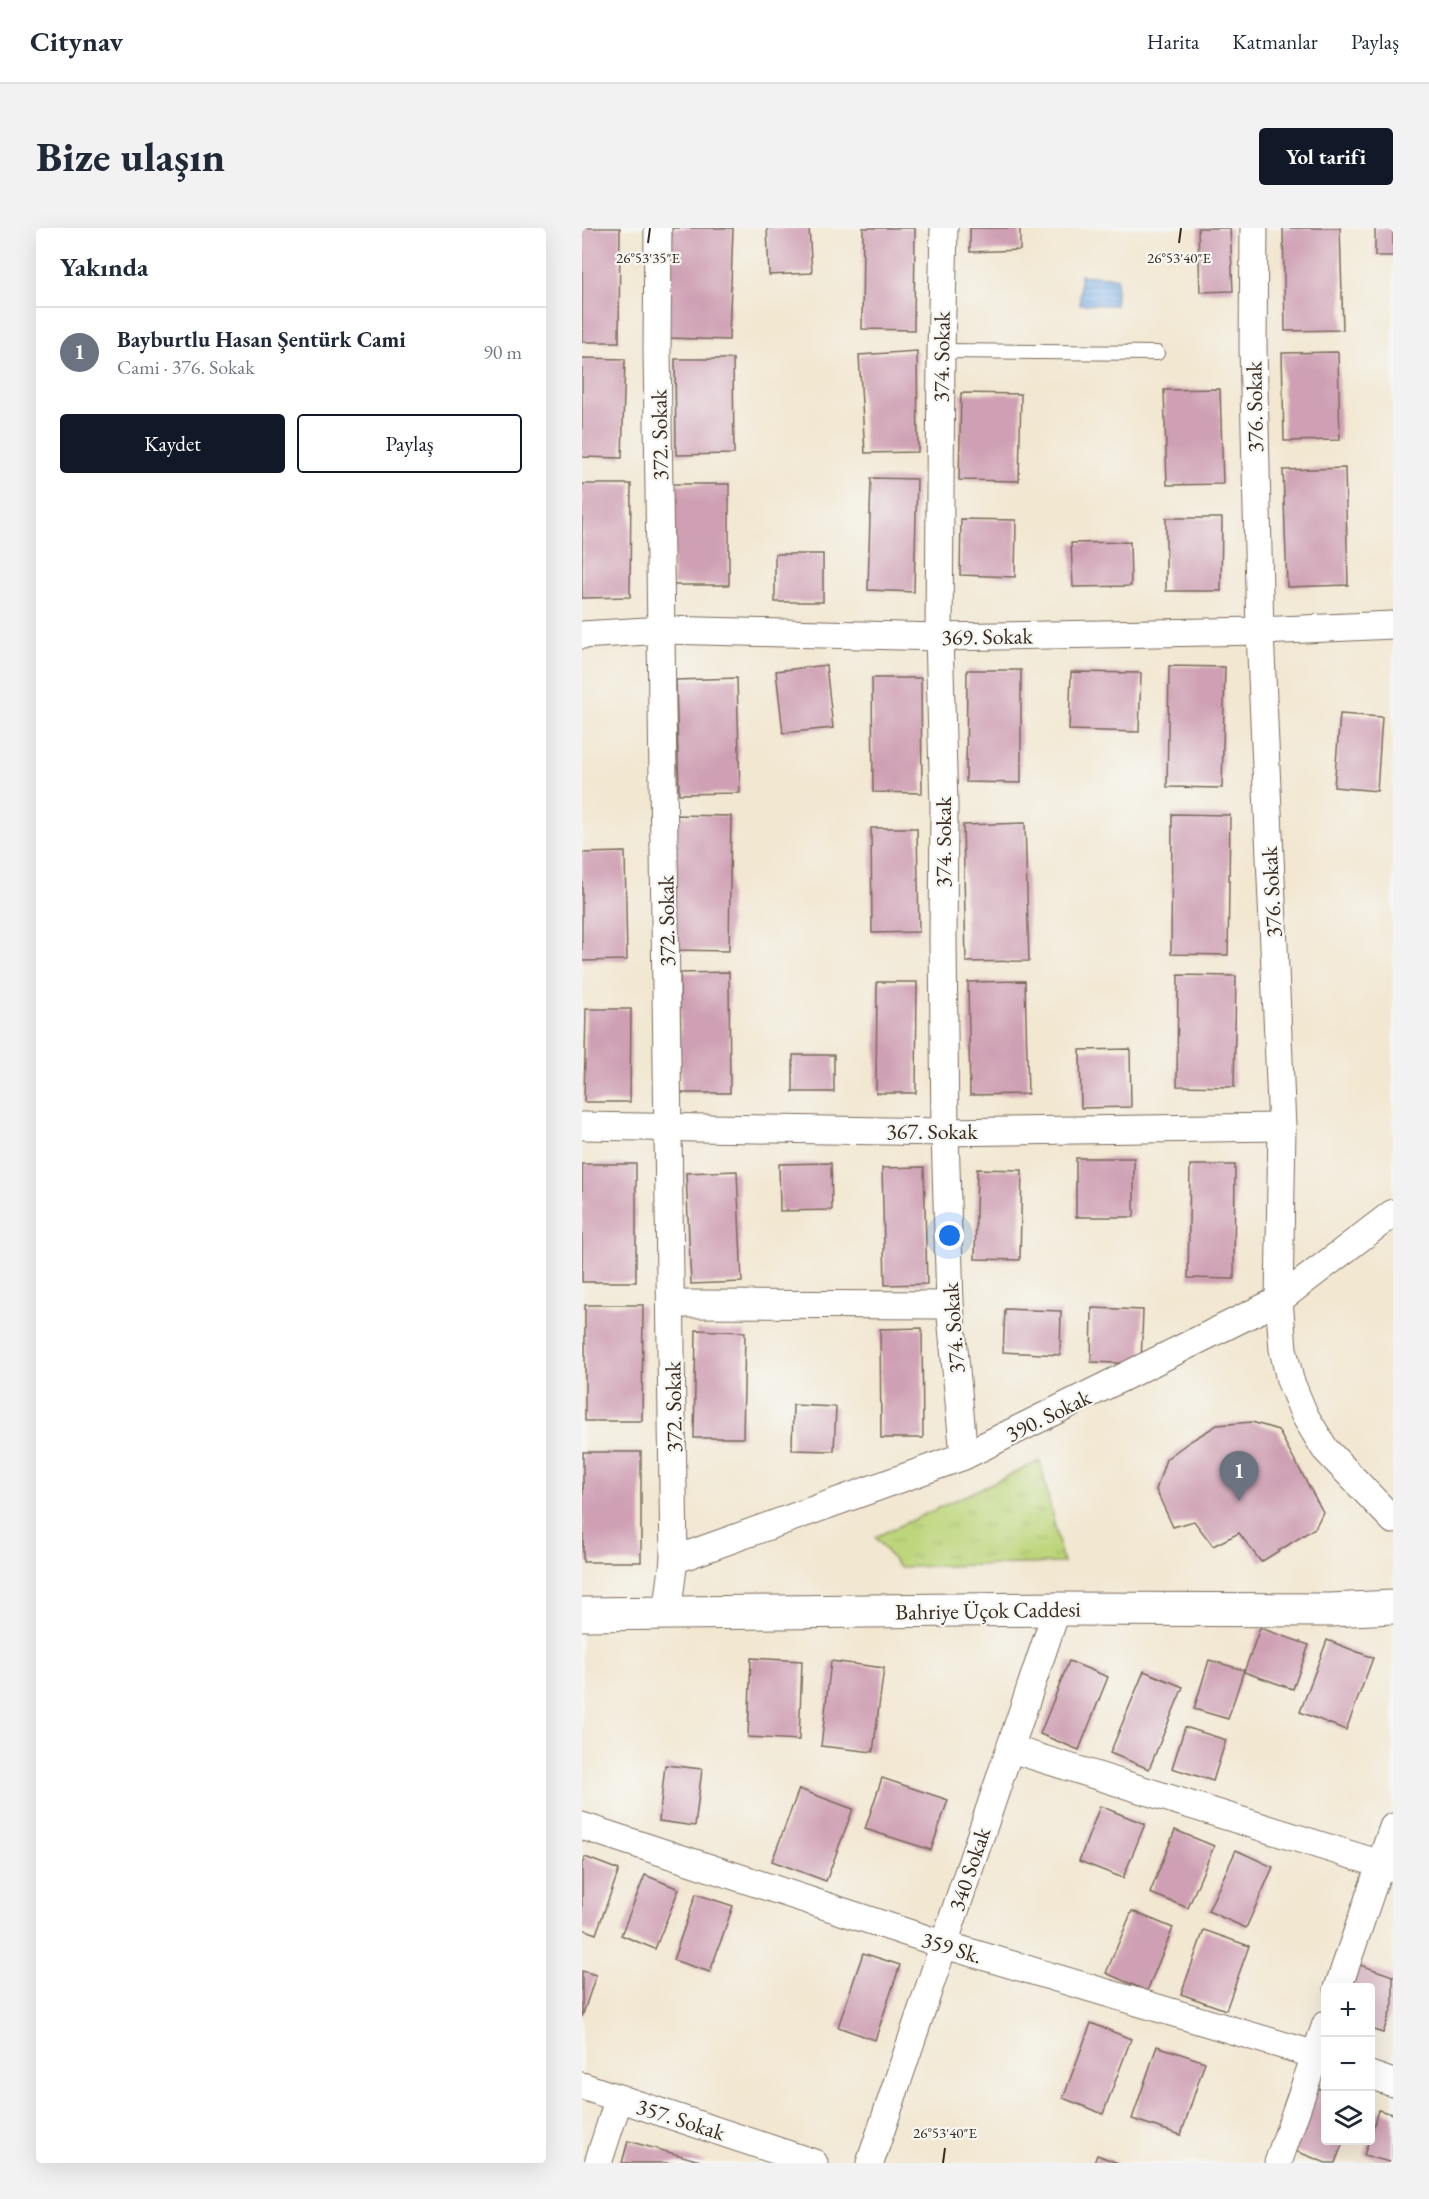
<!DOCTYPE html>
<html lang="tr">
<head>
<meta charset="utf-8">
<style>
  :root { --surface:#fff; --page:#f2f2f3; --text:#1f2937; --muted:#747a83; --line:#e0e1e3; --accent:#111827 }
  body { margin:0; font-family:"EB Garamond",serif; background:var(--page); color:var(--text) }
  .controls { position:absolute; right:18px; bottom:18px; display:grid; overflow:hidden; border-radius:6px; box-shadow:0 6px 24px #0002 }
  .controls button { width:54px; height:54px; display:grid; place-items:center; padding:0; border:0; border-bottom:2px solid var(--line); background:var(--surface); color:var(--text); font:30px sans-serif }
  .you { position:absolute; left:368px; top:1008px; width:21px; height:21px; margin:-15px; border:4px solid #fff; border-radius:50%; background:#1a73e8; box-shadow:0 0 0 9px #1a73e833 }
  .badge { display:grid; place-items:center; width:39px; height:39px; border-radius:50%; background:var(--accent); color:#fff; font-size:20px; font-weight:700 }
  .pin { position:absolute; translate:-50% -50px; filter:drop-shadow(0 2px 3px #0008) }
  .pin::after { content:''; position:absolute; top:32px; width:21px; height:18px; background:inherit; clip-path:polygon(0 0,100% 0,50% 100%) }
  .list { margin:0; padding:0; list-style:none }
  h2 { display:flex; justify-content:space-between; align-items:center; height:78px; margin:0; padding:0 24px; font-size:26px }
  h2 small { font-size:20px; font-weight:400; color:var(--muted) }
  .list li { display:grid; grid-template-columns:39px 1fr auto; gap:18px; align-items:center; box-sizing:border-box; height:90px; padding:0 24px; border-top:2px solid var(--line) }
  .list b { display:block; font-size:22px; white-space:nowrap }
  .list p { margin:0; font-size:20px; white-space:nowrap; color:var(--muted) }
  .list em { font-size:20px; font-style:normal; color:var(--muted) }
  .actions { display:flex; gap:12px; padding:18px 24px }
  .actions a { flex:1; padding:14px 0; border:2px solid var(--accent); border-radius:6px; text-align:center; font-size:21px; color:var(--accent) }
  .actions .main { background:var(--accent); color:#fff }
  .icon { flex:none; width:33px; height:33px; fill:none; stroke:currentColor; stroke-width:2; stroke-linecap:round; stroke-linejoin:round }
  .map { position:relative; flex:none; width:811px; height:1935px; overflow:hidden; border-radius:6px }
  header { display:flex; align-items:center; gap:36px; box-sizing:border-box; height:84px; padding:0 30px; background:var(--surface); border-bottom:2px solid var(--line) }
  header strong { font-size:28px }
  nav { display:flex; gap:33px; margin-inline-start:auto; font-size:21px }
  .intro { display:flex; align-items:center; justify-content:space-between; box-sizing:border-box; height:144px; padding:0 36px }
  h1 { margin:0; font-size:42px }
  .button { padding:15px 27px; border-radius:6px; background:var(--accent); color:#fff; font-size:21px; font-weight:700 }
  main { display:flex; gap:36px; padding:0 36px }
  aside { flex:1; background:var(--surface); border-radius:6px; box-shadow:0 6px 24px #0002 }
  .map>svg:first-child { display:block }
</style>
</head>
<body>
<header>
<strong>Citynav</strong>
<nav><a>Harita</a><a>Katmanlar</a><a>Paylaş</a></nav>
</header>
<div class="intro"><h1>Bize ulaşın</h1><a class="button">Yol tarifi</a></div>
<main>
<aside>
<h2>Yakında<small></small></h2>
<ul class="list">
<li><span class="badge" style="background:#6b7280">1</span><div><b>Bayburtlu Hasan Şentürk Cami</b><p>Cami · 376. Sokak</p></div><em>90 m</em></li>
</ul>
<div class="actions"><a class="main">Kaydet</a><a>Paylaş</a></div>
</aside>
<div class="map">
<svg width="811" height="1935" viewBox="0 0 811 1935">
  <defs>
    <pattern id="park-tufts" width="24" height="20" patternUnits="userSpaceOnUse" patternTransform="scale(1.5)"><rect width="24" height="20" fill="#bdd67b"/><path d="M3 7l-1-3M5 7V3M7 7l1-3M15 17l-1-3M17 17v-4M19 17l1-3" fill="none" stroke="#a3b86a"/></pattern>
    <pattern id="water-rules" width="6" height="5" patternUnits="userSpaceOnUse" patternTransform="scale(1.5)"><rect width="6" height="5" fill="#7db1ea"/><path d="M0 2.5h6" fill="none" stroke="#6890bd"/></pattern>
  </defs>
  <rect width="100%" height="100%" fill="#f6f6f2"/>
  <filter id="ink" filterUnits="userSpaceOnUse"><feTurbulence type="fractalNoise" baseFrequency=".0167" numOctaves="2"/><feDisplacementMap in="SourceGraphic" scale="12" xChannelSelector="R" yChannelSelector="G"/><feConvolveMatrix kernelMatrix="1 2 1 2 8 2 1 2 1" color-interpolation-filters="sRGB"/></filter>
  <filter id="wash" filterUnits="userSpaceOnUse"><feTurbulence type="fractalNoise" baseFrequency=".008" numOctaves="4" result="noise"/><feDisplacementMap in="SourceGraphic" scale="24" xChannelSelector="R" yChannelSelector="G"/><feGaussianBlur stdDeviation="1.35" result="paint"/><feColorMatrix in="noise" values="0 0 0 0 0 0 0 0 0 0 0 0 0 0 0 0 0 1.4 0 .05"/><feComposite in="paint" operator="in"/></filter>
  <g filter="url(#wash)">
    <rect width="100%" height="100%" fill="#f2e7d1"/>
    <path fill="url(#park-tufts)" stroke="#7c804c" stroke-width="1.5" d="M458 1233 481 1335 317 1339 293 1309Z"/>
    <path fill="url(#water-rules)" stroke="#5c6e84" stroke-width="1.5" d="M498 47 535 50 533 77 498 76Z"/>
    <g id="blocks">
      <g fill="#cfa0b4">
        <path d="M0 0H38L37 114H0Z"/>
        <path d="M90 0H151L147 112 86 110Z"/>
        <path d="M185 0H227L230 45 187 47Z"/>
        <path d="M281 0H333L332 102 280 101Z"/>
        <path d="M388 0H438V22L388 24Z"/>
        <path d="M616 0H648L651 63 618 64Z"/>
        <path d="M701 0H758L761 102 703 103Z"/>
        <rect x="793" y="0" width="18" height="28"/>
        <path d="M335 123 336 224 283 225 277 127Z"/>
        <path d="M756 124 758 212 702 213 700 125Z"/>
        <path d="M0 130 43 131 40 230 0 229Z"/>
        <path d="M93 131H151L152 226 94 227Z"/>
        <path d="M638 161 641 256 585 257 582 162Z"/>
        <path d="M379 165 439 166 437 253 377 252Z"/>
        <path d="M763 240 766 357 705 359 701 242Z"/>
        <path d="M289 250 335 251 332 364 286 362Z"/>
        <path d="M0 256H49L48 369 0 370Z"/>
        <path d="M90 256H147V357H91Z"/>
        <path d="M584 290H640L639 363H584Z"/>
        <path d="M379 291 434 292 433 349 378 347Z"/>
        <path d="M548 314 549 358 491 359 489 315Z"/>
        <rect x="193" y="326" width="48" height="48"/>
        <path d="M244 437 251 500 201 505 194 443Z"/>
        <path d="M587 438 643 439 640 560 585 559Z"/>
        <path d="M385 442H439V555L384 554Z"/>
        <path d="M489 444 559 445 557 504 487 502Z"/>
        <path d="M155 450 158 565 97 566 94 452Z"/>
        <path d="M290 450H339L340 565 291 564Z"/>
        <path d="M758 486 800 489 795 563 752 559Z"/>
        <path d="M590 586 648 587 646 727 589 726Z"/>
        <path d="M92 587 149 588 147 723 90 722Z"/>
        <path d="M443 595 447 733 384 734 381 597Z"/>
        <path d="M289 600H335L337 704 290 705Z"/>
        <path d="M43 624 45 732 0 733V625Z"/>
        <path d="M147 744 148 865H99L98 745Z"/>
        <path d="M596 747 654 748 652 859 595 858Z"/>
        <path d="M443 753 446 866 388 867 386 754Z"/>
        <path d="M295 754H335L334 865H294Z"/>
        <path d="M4 781H49L48 874H2Z"/>
        <path d="M548 821 549 879 499 880 498 822Z"/>
        <rect x="211" y="827" width="41" height="37"/>
        <rect x="494" y="930" width="58" height="59"/>
        <path d="M249 935 250 982 198 983 197 936Z"/>
        <rect x="0" y="936" width="54" height="118"/>
        <path d="M608 937H653L652 1051 606 1050Z"/>
        <path d="M342 939 345 1056 303 1057 300 940Z"/>
        <path d="M395 941 440 942 438 1032 393 1031Z"/>
        <path d="M155 943 160 1054 109 1056 104 945Z"/>
        <path d="M3 1077H61L60 1193H3Z"/>
        <path d="M510 1080 561 1082 559 1136 509 1134Z"/>
        <path d="M423 1081 479 1083 478 1127 421 1124Z"/>
        <path d="M340 1100 341 1210H299L298 1101Z"/>
        <path d="M114 1102 163 1104 161 1210H112Z"/>
        <path d="M211 1177 254 1179 252 1223 210 1222Z"/>
        <path d="M670 1194 696 1202 741 1284 733 1300 679 1334 657 1305 631 1318 612 1293 591 1299 574 1262 584 1231 607 1214 635 1197Z"/>
        <rect x="1" y="1224" width="58" height="110"/>
        <path d="M678 1400 727 1417 711 1461 662 1444Z"/>
        <path d="M745 1412 791 1430 764 1502 718 1484Z"/>
        <path d="M169 1430 220 1433 217 1512 166 1509Z"/>
        <path d="M627 1432 662 1442 646 1491 612 1481Z"/>
        <path d="M249 1433 302 1440 291 1524 239 1518Z"/>
        <path d="M487 1433 526 1449 497 1522 458 1506Z"/>
        <path d="M562 1443 601 1459 567 1541 528 1525Z"/>
        <path d="M603 1499 644 1512 631 1553 590 1540Z"/>
        <path d="M83 1537 120 1541 113 1598 77 1593Z"/>
        <path d="M300 1550 366 1572 349 1622 283 1601Z"/>
        <path d="M217 1561 271 1581 244 1653 190 1633Z"/>
        <path d="M518 1578 563 1596 541 1650 497 1633Z"/>
        <path d="M593 1602 632 1618 606 1680 568 1665Z"/>
        <path d="M654 1622 691 1639 664 1700 626 1683Z"/>
        <path d="M3 1629 37 1642 14 1706 0 1701V1636Z"/>
        <path d="M63 1647 97 1661 73 1721 39 1707Z"/>
        <path d="M114 1666 151 1678 128 1744 91 1732Z"/>
        <path d="M550 1683 591 1700 565 1763 524 1745Z"/>
        <path d="M622 1702 667 1718 644 1782 599 1766Z"/>
        <path d="M281 1725 318 1737 293 1812 256 1799Z"/>
        <path d="M775 1736 811 1748V1776L801 1805 788 1801V1760H767Z"/>
        <path d="M0 1743 14 1747 0 1789Z"/>
        <path d="M509 1795 549 1811 521 1886 481 1870Z"/>
        <path d="M575 1818 623 1834 599 1907 550 1891Z"/>
        <path d="M730 1858 744 1864V1912H762L753 1935H744L706 1920Z"/>
        <path d="M796 1882 811 1886V1935L782 1927 787 1912H788Z"/>
        <path d="M46 1913 122 1934V1935H40Z"/>
        <path d="M515 1927 536 1935H512Z"/>
      </g>
    </g>
  </g>
  <g filter="url(#ink)">
    <use href="#blocks" fill-opacity="0" stroke="#7b6c5d" stroke-width="1.5"/>
    <g fill="none" stroke-linecap="round" stroke-linejoin="round">
      <g stroke="#7b6c5d" stroke-width="16">
        <path id="service" d="M359 123 575 125"/>
      </g>
      <g stroke="#7b6c5d" stroke-width="29">
        <g id="minor">
          <path d="M76 0 75 122 92 1332 85 1386"/>
          <path d="M362 0 359 123 357 409 362 577 361 711 363 904 368 1077 382 1228"/>
          <path d="M672 0 671 118 678 403 700 899 697 1072 701 1121 708 1152 723 1188 743 1221 811 1292"/>
          <path d="M0 407 81 402 357 409 678 403 811 397"/>
          <path d="M0 898 363 904 700 899"/>
          <path d="M90 1076 368 1077"/>
          <path d="M92 1332 382 1228 697 1072 811 985"/>
          <path d="M429 1521 811 1640"/>
          <path d="M0 1598 360 1716 744 1830"/>
          <path d="M756 1760 811 1599"/>
          <path d="M788 1847 811 1855"/>
          <path d="M0 1858 232 1935"/>
          <path d="M16 1935 37 1870"/>
          <path d="M288 1935 475 1381"/>
          <path d="M696 1935 744 1796"/>
        </g>
      </g>
      <g stroke="#7b6c5d" stroke-width="35">
        <path id="tertiary" d="M0 1386 475 1381 748 1382 811 1379"/>
      </g>
      <use href="#service" stroke="#fff" stroke-width="14"/>
      <use href="#minor" stroke="#fff" stroke-width="27"/>
      <use href="#tertiary" stroke="#fff" stroke-width="33"/>
    </g>
  </g>
  <path fill="none" stroke="#3b2a1e" stroke-width="2" d="M66 15 68 0M597 15 599 0M361 1935 363 1920"/>
  <g text-anchor="middle" stroke-width="4.5" stroke-linejoin="round" paint-order="stroke">
    <g font-size="22" fill="#3b2a1e" stroke="#f6f6f2">
      <text transform="translate(359 129) rotate(-89)" y="8">374. Sokak</text>
      <text transform="translate(672 179) rotate(-91)" y="8">376. Sokak</text>
      <text transform="translate(77 207) rotate(-91)" y="8">372. Sokak</text>
      <text transform="translate(405 408) rotate(-1)" y="8">369. Sokak</text>
      <text transform="translate(361 614) rotate(-90)" y="8">374. Sokak</text>
      <text transform="translate(689 664) rotate(-93)" y="8">376. Sokak</text>
      <text transform="translate(84 693) rotate(-91)" y="8">372. Sokak</text>
      <text x="350" y="911">367. Sokak</text>
      <text transform="translate(371 1100) rotate(-94)" y="8">374. Sokak</text>
      <text transform="translate(91 1179) rotate(-91)" y="8">372. Sokak</text>
      <text transform="translate(466 1187) rotate(-26)" y="8">390. Sokak</text>
      <text transform="translate(406 1382) rotate(-1)" y="8">Bahriye Üçok Caddesi</text>
      <text transform="translate(387 1641) rotate(-71)" y="8">340 Sokak</text>
      <text transform="translate(370 1719) rotate(17)" y="8">359 Sk.</text>
      <text transform="translate(99 1891) rotate(18)" y="8">357. Sokak</text>
    </g>
  </g>
  <g font-size="15" text-anchor="middle" fill="#3b2a1e" stroke="#f6f6f2" stroke-width="4.5" stroke-linejoin="round" paint-order="stroke">
    <text x="66" y="35">26°53'35"E</text>
    <text x="597" y="35">26°53'40"E</text>
    <text x="363" y="1910">26°53'40"E</text>
  </g>
</svg>
<div class="controls">
<button>+</button>
<button>−</button>
<button><svg class="icon" aria-label="layers" viewBox="0 0 24 24"><path d="M12 4l9 5-9 5-9-5zM3 14l9 5 9-5"/></svg></button>
</div>
<div class="you"></div>
<div class="pin badge" style="left:657px;top:1273px;background:#6b7280">1</div>
</div>
</main>
</body>
</html>
